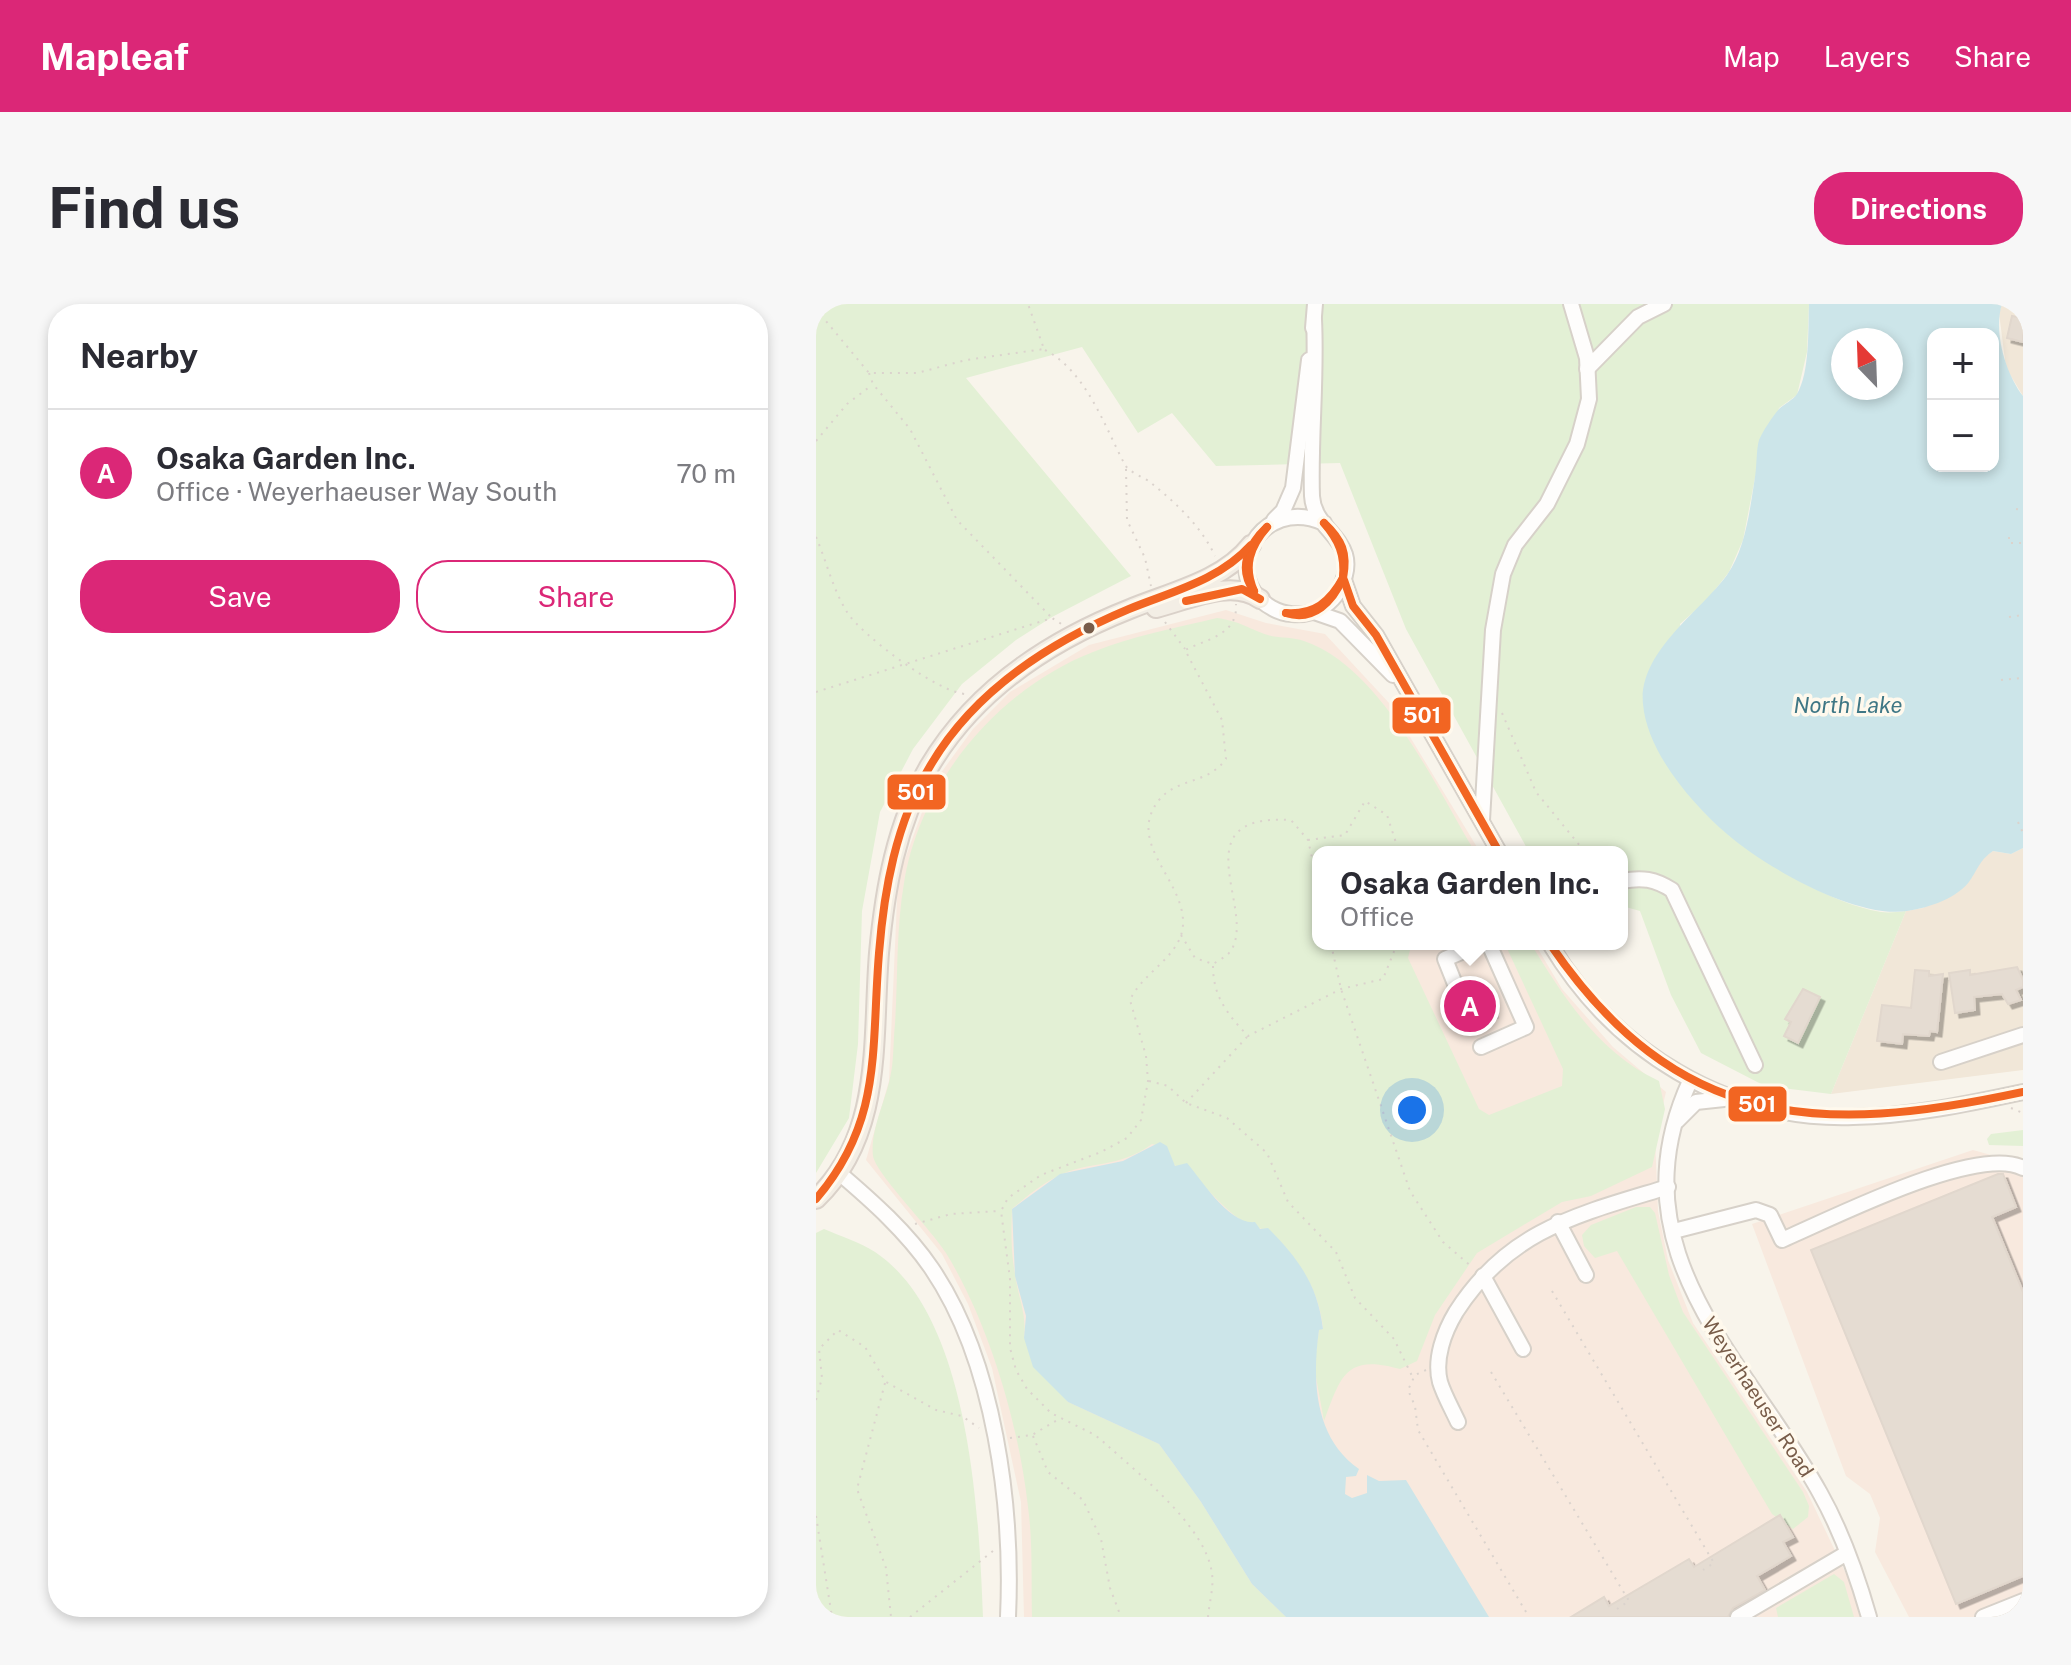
<!DOCTYPE html>
<html lang="en">
<head>
<meta charset="utf-8">
<style>
  :root { --surface:#fff; --page:#f7f7f7; --text:#2b2b33; --muted:#7c7c81; --line:#e1e1e2; --accent:#db2777 }
  body { margin:0; font-family:"Public Sans",sans-serif; background:var(--page); color:var(--text) }
  .controls { position:absolute; right:24px; top:24px; display:grid; overflow:hidden; border-radius:16px; box-shadow:0 4px 12px #0003 }
  .controls button { width:72px; height:72px; display:grid; place-items:center; padding:0; border:0; border-bottom:2px solid var(--line); background:var(--surface); color:var(--text); font:40px sans-serif }
  .compass { position:absolute; left:1015px; top:24px; width:72px; height:72px; border-radius:50%; background:var(--surface); box-shadow:0 4px 12px #0003; rotate:337deg }
  .you { position:absolute; left:596px; top:806px; width:28px; height:28px; margin:-20px; border:6px solid #fff; border-radius:50%; background:#1a73e8; box-shadow:0 0 0 12px #1a73e833 }
  .badge { display:grid; place-items:center; width:52px; height:52px; border-radius:50%; background:var(--accent); color:#fff; font-size:26px; font-weight:700 }
  .pin { position:absolute; translate:-50% -50%; border:4px solid #fff; box-shadow:0 2px 8px #0006 }
  .popup { position:absolute; left:496px; top:542px; width:316px; height:104px; box-sizing:border-box; display:grid; place-content:center; border-radius:16px; background:var(--surface); filter:drop-shadow(0 2px 6px #0005); font-size:26px; white-space:nowrap; color:var(--muted) }
  .popup b { font-size:30px; color:var(--text) }
  .popup::after { content:''; position:absolute; left:50%; top:100%; margin-left:-16px; border:16px solid transparent; border-top-color:var(--surface) }
  .list { margin:0; padding:0; list-style:none }
  h2 { display:flex; justify-content:space-between; align-items:center; height:104px; margin:0; padding:0 32px; font-size:34px }
  h2 small { font-size:26px; font-weight:400; color:var(--muted) }
  .list li { display:grid; grid-template-columns:52px 1fr auto; gap:24px; align-items:center; box-sizing:border-box; height:128px; padding:0 32px; border-top:2px solid var(--line) }
  .list b { display:block; font-size:30px; white-space:nowrap }
  .list p { margin:0; font-size:26px; white-space:nowrap; color:var(--muted) }
  .list em { font-size:26px; font-style:normal; color:var(--muted) }
  .actions { display:flex; gap:16px; padding:24px 32px }
  .actions a { flex:1; padding:18px 0; border:2px solid var(--accent); border-radius:32px; text-align:center; font-size:28px; color:var(--accent) }
  .actions .main { background:var(--accent); color:#fff }
  .map { position:relative; flex:none; width:1207px; height:1313px; overflow:hidden; border-radius:32px }
  header { display:flex; align-items:center; gap:48px; box-sizing:border-box; height:112px; padding:0 40px; background:var(--accent); color:#fff }
  header strong { font-size:38px }
  nav { display:flex; gap:44px; margin-inline-start:auto; font-size:28px }
  .intro { display:flex; align-items:center; justify-content:space-between; box-sizing:border-box; height:192px; padding:0 48px }
  h1 { margin:0; font-size:56px }
  .button { padding:20px 36px; border-radius:32px; background:var(--accent); color:#fff; font-size:28px; font-weight:700 }
  main { display:flex; gap:48px; padding:0 48px }
  aside { flex:1; background:var(--surface); border-radius:32px; box-shadow:0 4px 12px #0003 }
  .map>svg:first-child { display:block }
</style>
</head>
<body>
<header>
<strong>Mapleaf</strong>
<nav><a>Map</a><a>Layers</a><a>Share</a></nav>
</header>
<div class="intro"><h1>Find us</h1><a class="button">Directions</a></div>
<main>
<aside>
<h2>Nearby<small></small></h2>
<ul class="list">
<li><span class="badge">A</span><div><b>Osaka Garden Inc.</b><p>Office · Weyerhaeuser Way South</p></div><em>70 m</em></li>
</ul>
<div class="actions"><a class="main">Save</a><a>Share</a></div>
</aside>
<div class="map">
<svg width="1207" height="1313" viewBox="0 0 1207 1313">
  <defs>
    <filter id="shadow"><feDropShadow dx="4.5" dy="4.5" stdDeviation="0" flood-color="#0004"/></filter>
  </defs>
  <rect width="100%" height="100%" fill="#f8f4eb"/>
  <g fill="#f1e7d8">
    <path d="M1186 0H1207V92L1190 64 1183 9Z"/>
    <path d="M1207 544V766L1015 790 1090 607 1107 604 1154 576 1163 557 1177 547 1195 550Z"/>
  </g>
  <g fill="#f8e9de">
    <path d="M410 306 450 319 509 330 574 400 664 548H502V640H719L746 685 797 743 850 788 839 834 842 907 852 956 877 1019 991 1188 1033 1276 1044 1313H208L205 1198 176 1064 152 1000 126 950 50 856 73 777 82 574 116 481 157 425 194 388 273 341Z"/>
    <path d="M1157 846 1207 860V1313H1093L1059 1248 1064 1214 1054 1190 1030 1172 936 920Z"/>
  </g>
  <g fill="#e3f0d5">
    <path d="M0 0H993L991 48 981 91 963 104 939 174 927 236 913 268 891 296 864 320C864 344 864 473 871 485 896 533 1012 601 1065 608 1073 609 1082 608 1090 607L1015 790 949 782 885 749 855 691 824 607 806 602V548H713L590 325 524 159 400 162 356 109 322 129 266 43 150 74 315 272 236 313 200 336 146 380 97 445 64 508 46 607 42 740 33 814 0 869Z"/>
    <path d="M401 314C422 317 428 322 446 329 459 335 475 332 488 337 565 363 619 482 659 548H502V640H609L594 646 592 654 663 805 673 811 746 782 747 765 689 640H715C748 694 784 750 843 777L849 805 836 863 775 892 746 898 661 949 619 1011 601 1057 584 1065C530 1050 525 1071 508 1117L498 1062 503 1026 507 1024C503 984 480 952 452 925 425 926 403 895 384 879 377 874 369 870 362 864 351 855 353 844 336 840 302 865 274 856 242 872 225 880 210 893 196 905 195 927 195 949 199 970 202 993 211 1010 208 1034L252 1098 343 1140 385 1198 436 1280 470 1313H216C215 1277 217 1239 212 1203 203 1121 173 1019 130 949 116 926 60 870 57 852 54 827 69 798 74 774 78 757 77 738 79 720 82 674 80 625 88 579 104 478 182 385 277 348 317 332 359 324 401 314Z"/>
    <path d="M1207 826V842L1173 841 1171 835 1175 830Z"/>
    <path d="M820 903H834L839 909 853 971 867 1008 987 1188 993 1202 992 1213 977 1225 956 1210 801 947 779 954 768 942 766 931 775 921Z"/>
    <path d="M8 925C24 932 44 938 59 948 154 1011 163 1209 167 1313H0V929Z"/>
    <path d="M1018 1270 1028 1278 1038 1313H962L960 1304Z"/>
  </g>
  <g fill="#cce5e9" fill-rule="evenodd">
    <path d="M993 0H1186C1177 28 1190 70 1207 92V544L1195 550 1177 547C1164 556 1163 563 1155 575 1143 594 1112 604 1091 607 1040 615 949 563 911 530 876 500 831 448 827 400 822 348 885 307 911 271 930 244 934 204 939 173 941 161 940 147 943 136 947 127 956 113 963 105 968 100 977 96 981 90 994 68 992 25 993 0ZM1117 30H1177V162H1117ZM1027 36H1075V84H1027Z"/>
    <path d="M344 838 351 842 359 862 371 859C385 875 413 921 439 918L444 925 452 924C482 954 502 981 507 1025L503 1026C496 1076 498 1134 543 1165L540 1172 530 1173 529 1190 536 1194 551 1189V1171L563 1177 590 1176 673 1313H470L436 1280 385 1198 343 1140 252 1098 217 1063 208 1034 210 1012 199 972 196 905 244 870 307 857Z"/>
  </g>
  <g fill="#e5dcd2" stroke="#e1d7cd" stroke-width="2" filter="url(#shadow)">
    <path d="M1196 12 1207 14V38L1191 34Z"/>
    <path d="M1201 663 1207 676V683L1200 686 1205 696 1192 700 1186 690 1158 693 1159 706 1139 709 1133 669 1154 666V671Z"/>
    <path d="M1099 666 1113 667V672L1127 670 1121 728 1114 727 1113 732 1087 730 1086 740 1061 737 1066 701 1095 704Z"/>
    <path d="M665 681 677 709 643 724 631 695 645 694 651 687Z"/>
    <path d="M987 685 1004 693 982 739 968 732 975 718 969 715Z"/>
    <path d="M1182 870H1187L1200 903 1176 913 1207 988V1272L1140 1300 995 946Z"/>
    <path d="M964 1211 977 1233 967 1238 975 1252 941 1272 949 1286 917 1304 912 1313H755L788 1293 793 1302 873 1255 878 1263Z"/>
  </g>
  <g fill="none" stroke-linecap="round" stroke-linejoin="round">
    <g stroke="#d7d1c9" stroke-width="18">
      <g id="minor">
        <path d="M498 15C501 75 494 134 496 192 498 230 548 236 524 284 519 295 508 304 497 308 484 312 468 311 456 304 400 273 444 190 508 219"/>
        <path d="M497 24 499 0"/>
        <path d="M771 65 822 13 848 0"/>
        <path d="M458 216 467 207 477 184 493 56"/>
        <path d="M528 276 537 302 560 331 683 548"/>
        <path d="M498 308 524 317 577 371"/>
        <path d="M666 516 677 326 687 270 699 241 731 200 761 140 773 95 771 54 755 0"/>
        <path d="M806 577C826 573 839 575 856 586L939 761"/>
        <path d="M734 640C798 747 910 817 1037 813 1095 812 1151 800 1207 788"/>
        <path d="M641 685 629 655 664 640"/>
        <path d="M665 743 710 723 673 640"/>
        <path d="M1125 758 1207 731"/>
        <path d="M874 777C796 948 930 1055 1004 1189 1026 1228 1041 1271 1053 1313"/>
        <path d="M861 817 880 798 908 795"/>
        <path d="M22 868C56 897 91 928 116 965 179 1058 197 1203 192 1313"/>
        <path d="M742 918 770 971"/>
        <path d="M858 927 940 906 954 911 966 936C1015 915 1161 840 1207 864"/>
        <path d="M667 972 707 1045"/>
        <path d="M642 1118C636 1105 628 1091 624 1078 618 1055 628 1028 640 1008 693 925 764 910 852 883"/>
        <path d="M922 1313 1031 1249"/>
        <path d="M1167 1313 1207 1297"/>
      </g>
    </g>
    <g stroke="#dad1c9" stroke-width="22">
      <g id="major">
        <path d="M340 304C372 296 416 274 444 295"/>
        <path d="M0 895C68 830 56 734 63 649 69 584 80 521 113 463 158 387 233 337 314 305 355 288 407 277 435 241"/>
      </g>
    </g>
    <g stroke="#dbd3cd" stroke-width="2" stroke-dasharray="2 6" stroke-linecap="butt">
      <path d="M0 5 53 69H101L150 56 228 45 212 0"/>
      <path d="M229 46C270 67 289 123 309 161 313 168 327 173 334 178 360 199 385 222 399 252"/>
      <path d="M53 69 57 80 94 125 141 216 236 314"/>
      <path d="M0 137 31 100 56 81"/>
      <path d="M310 165 311 216 329 254 335 282"/>
      <path d="M1200 205 1207 206"/>
      <path d="M0 233C10 256 17 286 31 308 45 331 125 391 151 390"/>
      <path d="M1193 233V239H1207"/>
      <path d="M1193 313 1207 311"/>
      <path d="M349 318 369 345"/>
      <path d="M1185 376 1207 374"/>
      <path d="M0 388 236 314 247 321"/>
      <path d="M686 409 720 488 769 548"/>
      <path d="M1202 518 1207 529"/>
      <path d="M492 536 529 531 549 497 571 511 583 548"/>
      <path d="M365 631 379 654 397 660C402 657 409 653 413 649 445 611 360 509 475 516L492 536 502 580"/>
      <path d="M515 640 525 685 594 887 627 938 656 963"/>
      <path d="M397 662C397 692 411 710 432 732L525 685 567 675 581 640"/>
      <path d="M333 777 352 782 370 799 411 814 451 849 472 898 520 948 539 994 578 1035 597 1074"/>
      <path d="M370 799 431 733"/>
      <path d="M1195 804 1207 809"/>
      <path d="M99 920 135 910 183 907"/>
      <path d="M736 987 898 1259 887 1266"/>
      <path d="M610 1066 599 1071 592 1086 599 1102 602 1126 713 1313"/>
      <path d="M675 1068 813 1297 801 1305"/>
      <path d="M69 1079 41 1185 70 1264 75 1313"/>
      <path d="M0 1096 6 1074 3 1045 22 1026 49 1043 70 1078 120 1106 146 1112 163 1124"/>
      <path d="M217 1132 232 1168 267 1196 285 1235 294 1284 305 1313"/>
      <path d="M194 1134 216 1131 243 1115"/>
      <path d="M0 1212 16 1313"/>
      <path d="M94 1313 177 1247"/>
      <path d="M392 1313C393 1300 398 1283 396 1270 391 1224 324 1171 291 1141L279 1131 235 1109 211 1085 200 1066 194 1044V975L185 907 192 894 225 871 285 848 311 834 325 816 332 777 330 752 314 696C327 667 369 651 367 616 365 573 310 538 343 496 362 473 391 481 410 455L406 416 369 346C391 335 422 331 420 300"/>
    </g>
    <use href="#minor" stroke="#fefdfc" stroke-width="14"/>
    <use href="#major" stroke="#f3eee5" stroke-width="18"/>
    <g stroke="#fff9ed" stroke-width="14">
      <g id="bus-1">
        <path d="M508 219C526 236 532 249 527 274"/>
        <path d="M508 219C523 237 529 250 527 274"/>
        <path d="M528 276 537 302 560 331 683 548"/>
        <path d="M438 287C421 264 433 240 451 223"/>
        <path d="M438 287C427 262 434 243 451 223"/>
        <path d="M370 297 426 285 444 295"/>
        <path d="M470 309C498 311 514 298 527 274"/>
        <path d="M470 309C498 318 517 297 527 274"/>
        <path d="M734 640C861 826 1003 832 1207 788"/>
        <path d="M0 895C67 817 55 745 63 649 68 586 80 519 113 464 157 387 234 338 313 305 357 287 402 277 435 241"/>
      </g>
    </g>
    <use href="#bus-1" stroke="#f26522" stroke-width="8"/>
  </g>
  <circle fill="#785c49" stroke="#fff9ed" stroke-width="3" cx="273" cy="324" r="7"/>
  <g text-anchor="middle" stroke-width="7" stroke-linejoin="round" paint-order="stroke">
    <g font-size="20" fill="#785c49" stroke="#fff9ed">
      <text transform="translate(942 1093) rotate(57)" y="7">Weyerhaeuser Road</text>
    </g>
    <g font-size="22" font-style="italic" fill="#3f7785" stroke="#fff9ed">
      <text x="1032" y="409">North Lake</text>
    </g>
  </g>
  <g stroke="#fff9ed" stroke-width="3">
    <rect x="575" y="392" width="61" height="39" rx="8" fill="#f26522"/>
    <rect x="70" y="469" width="61" height="38" rx="8" fill="#f26522"/>
    <rect x="911" y="781" width="61" height="38" rx="8" fill="#f26522"/>
  </g>
  <g font-size="22" text-anchor="middle" font-weight="bold" fill="#fff">
    <text x="606" y="419">501</text>
    <text x="100" y="496">501</text>
    <text x="941" y="808">501</text>
  </g>
</svg>
<div class="controls">
<button>+</button>
<button>−</button>
</div>
<svg class="compass" viewBox="-18 -18 36 36"><path d="M0-13l5 13h-10z" fill="#e53935"/><path d="M0 13l5-13h-10z" fill="#7c7c81"/></svg>
<div class="you"></div>
<div class="pin badge" style="left:654px;top:702px">A</div>
<div class="popup"><b>Osaka Garden Inc.</b>Office</div>
</div>
</main>
</body>
</html>
